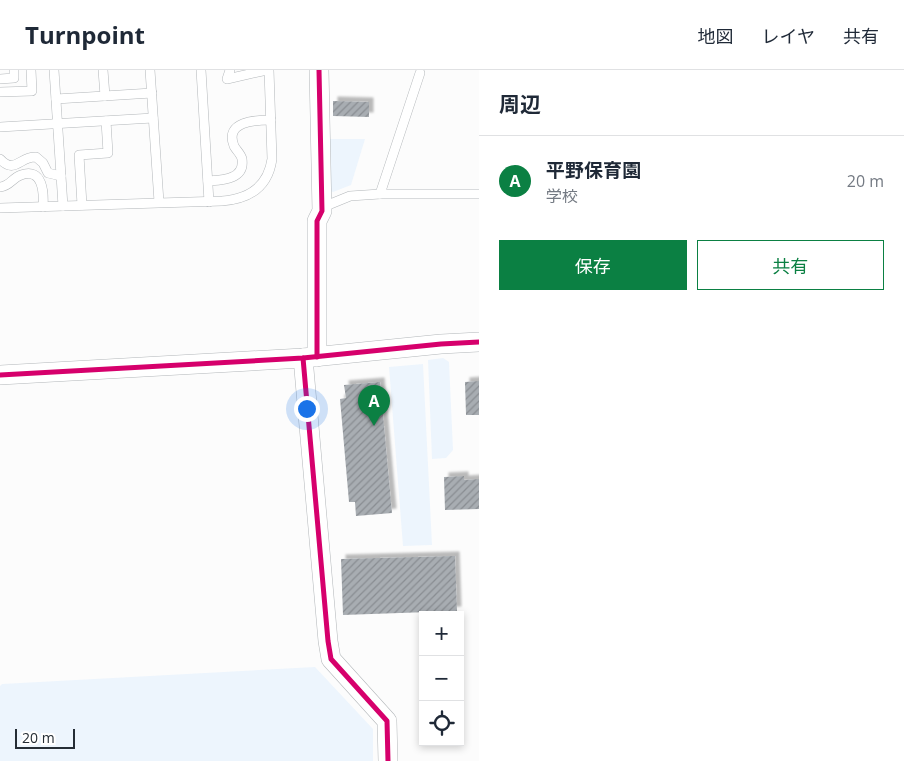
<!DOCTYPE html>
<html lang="ja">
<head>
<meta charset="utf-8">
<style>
  :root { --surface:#fff; --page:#f2f2f3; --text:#1f2937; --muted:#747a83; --line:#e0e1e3; --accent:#0b8043 }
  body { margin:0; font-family:"Open Sans","Noto Sans JP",sans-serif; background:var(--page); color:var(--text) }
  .controls { position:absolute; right:15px; bottom:15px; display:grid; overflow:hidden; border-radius:0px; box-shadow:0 2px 8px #0003 }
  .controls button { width:45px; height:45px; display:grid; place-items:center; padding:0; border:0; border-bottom:1px solid var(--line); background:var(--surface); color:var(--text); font:25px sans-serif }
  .scale { position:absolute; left:15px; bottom:12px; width:60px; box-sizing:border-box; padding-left:5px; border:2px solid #252d35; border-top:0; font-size:14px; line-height:18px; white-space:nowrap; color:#252d35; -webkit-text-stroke:4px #fff; paint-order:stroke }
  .you { position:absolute; left:306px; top:338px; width:18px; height:18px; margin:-12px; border:4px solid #fff; border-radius:50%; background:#1a73e8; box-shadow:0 0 0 8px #1a73e833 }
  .badge { display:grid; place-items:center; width:32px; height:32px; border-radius:50%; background:var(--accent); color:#fff; font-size:16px; font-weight:700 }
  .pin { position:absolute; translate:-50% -41px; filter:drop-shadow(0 1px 2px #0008) }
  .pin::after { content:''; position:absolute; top:26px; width:18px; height:15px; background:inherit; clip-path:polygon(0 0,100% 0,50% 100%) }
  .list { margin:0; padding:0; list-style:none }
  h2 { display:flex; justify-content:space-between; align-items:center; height:65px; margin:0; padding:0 20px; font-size:21px }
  h2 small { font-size:16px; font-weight:400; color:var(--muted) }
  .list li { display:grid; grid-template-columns:32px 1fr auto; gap:15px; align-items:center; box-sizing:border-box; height:90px; padding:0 20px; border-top:1px solid var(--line) }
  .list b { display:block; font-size:19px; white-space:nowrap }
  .list p { margin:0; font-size:16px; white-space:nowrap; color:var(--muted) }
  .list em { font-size:16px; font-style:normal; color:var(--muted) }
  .actions { display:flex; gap:10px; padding:15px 20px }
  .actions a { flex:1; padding:11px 0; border:1px solid var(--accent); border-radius:0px; text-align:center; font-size:18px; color:var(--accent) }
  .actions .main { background:var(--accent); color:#fff }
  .icon { flex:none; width:28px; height:28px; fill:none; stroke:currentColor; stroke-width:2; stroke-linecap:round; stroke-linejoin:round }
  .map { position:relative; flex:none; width:479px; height:691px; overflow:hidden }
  header { display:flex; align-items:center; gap:30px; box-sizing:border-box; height:70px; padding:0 25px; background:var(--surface); border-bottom:1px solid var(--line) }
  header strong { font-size:24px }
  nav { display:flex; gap:28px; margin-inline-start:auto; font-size:18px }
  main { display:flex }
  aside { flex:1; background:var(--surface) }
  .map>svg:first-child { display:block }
</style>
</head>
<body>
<header>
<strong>Turnpoint</strong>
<nav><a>地図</a><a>レイヤ</a><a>共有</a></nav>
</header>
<main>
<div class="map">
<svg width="479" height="691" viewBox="0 0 479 691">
  <defs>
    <pattern id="building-hatch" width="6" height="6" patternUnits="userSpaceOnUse" patternTransform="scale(1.25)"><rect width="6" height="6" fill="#a8adb2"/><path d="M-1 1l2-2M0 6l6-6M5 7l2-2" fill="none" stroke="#898d92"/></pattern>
    <filter id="shadow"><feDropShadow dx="4.5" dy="-4.5" stdDeviation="1" flood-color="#0004"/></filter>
  </defs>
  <rect width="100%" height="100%" fill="#fcfcfc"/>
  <g fill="#edf5fd">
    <path d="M328 69H365L351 115 333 122 328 120Z"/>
    <path d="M443 288 449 292 453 380 446 388 432 389 428 290Z"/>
    <path d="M423 294 432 475 403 476 389 297Z"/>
    <path d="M315 597 373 659V691H0V616L2 614Z"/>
  </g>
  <g fill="url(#building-hatch)" filter="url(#shadow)">
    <path d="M333 31 369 32V47L333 46Z"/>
    <path d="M479 311V345H466L465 312Z"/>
    <path d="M380 312 392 443 356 446 355 432H349L340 329 346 328 344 315Z"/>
    <path d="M464 406V410L479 409V439L445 440 444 407Z"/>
    <path d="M455 486 457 541 343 545 341 489Z"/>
  </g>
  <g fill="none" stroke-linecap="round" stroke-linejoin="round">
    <g stroke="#b3b7ba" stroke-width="10">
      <g id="service">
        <path d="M54 0 63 136"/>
        <path d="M103 0 105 26"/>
        <path d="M150 0 159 132"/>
        <path d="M201 0 209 132"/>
        <path d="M230 0 227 9 267 0"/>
        <path d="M0 9 14 8V0"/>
        <path d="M0 22 32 21 31 0"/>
        <path d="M56 29 152 23"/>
        <path d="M0 57 153 48"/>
        <path d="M0 89C15 105 20 86 36 87L43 93 48 103 61 106"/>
        <path d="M208 111C221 110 245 110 242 89 241 84 236 80 234 76 224 51 256 50 271 50"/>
        <path d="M0 117C10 116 12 108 21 105 43 97 44 123 43 137"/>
        <path d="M380 124 420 3"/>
        <path d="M82 135 79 85 108 83 106 51"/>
        <path d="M0 138 222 131C249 129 268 117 272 89L269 0"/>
        <path d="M323 140 328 135 350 126 380 124H479"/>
      </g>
    </g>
    <g stroke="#b3b7ba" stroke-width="20">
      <g id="minor">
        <path d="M317 287V151L322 141 319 0"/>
        <path d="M303 288 328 571 331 589 387 651 388 691"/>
        <path d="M0 305 303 288 441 274 479 272"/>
      </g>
    </g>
    <use href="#service" stroke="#fff" stroke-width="9"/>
    <use href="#minor" stroke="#fff" stroke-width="19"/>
    <g stroke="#fff" stroke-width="8">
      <g id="cycleway">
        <path d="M317 287V151L322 141 319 0"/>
        <path d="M303 288 328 571 331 589 387 651 388 691"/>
        <path d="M0 305 303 288 441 274 479 272"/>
      </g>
    </g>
    <use href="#cycleway" stroke="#d6006c" stroke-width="5"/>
  </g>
</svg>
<div class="controls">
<button>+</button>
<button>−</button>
<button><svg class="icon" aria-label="locate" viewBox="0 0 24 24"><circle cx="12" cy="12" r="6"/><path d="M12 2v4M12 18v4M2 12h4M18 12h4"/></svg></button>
</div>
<div class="scale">20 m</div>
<div class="you"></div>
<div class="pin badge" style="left:374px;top:356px">A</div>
</div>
<aside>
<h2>周辺<small></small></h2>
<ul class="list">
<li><span class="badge">A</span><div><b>平野保育園</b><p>学校</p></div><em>20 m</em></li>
</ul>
<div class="actions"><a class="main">保存</a><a>共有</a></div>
</aside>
</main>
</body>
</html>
